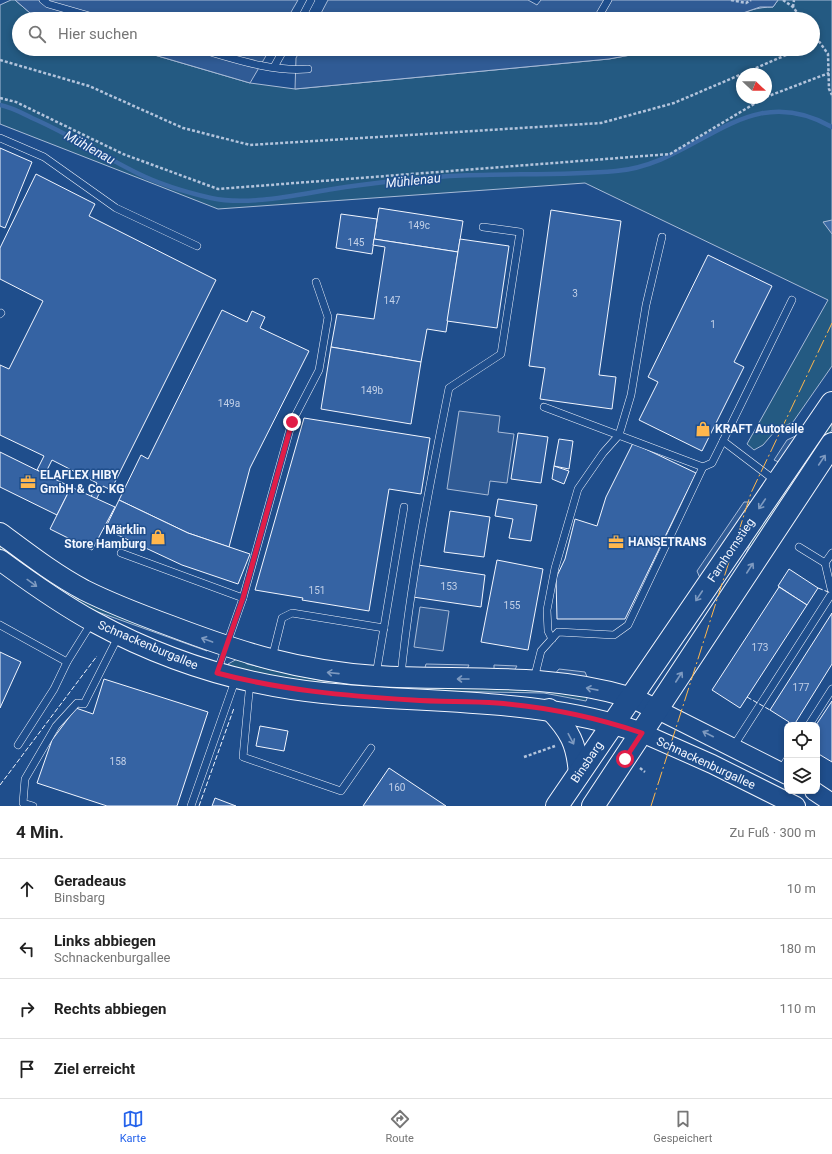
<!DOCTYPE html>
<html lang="de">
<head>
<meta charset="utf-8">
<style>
  :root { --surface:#fff; --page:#f6f6f6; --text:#222; --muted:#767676; --line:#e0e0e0; --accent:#2563eb }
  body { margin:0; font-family:Roboto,sans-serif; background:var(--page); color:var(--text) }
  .controls { position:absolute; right:12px; bottom:12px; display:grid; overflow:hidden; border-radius:8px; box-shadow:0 2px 6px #0003 }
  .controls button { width:36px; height:36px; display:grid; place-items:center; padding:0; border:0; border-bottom:1px solid var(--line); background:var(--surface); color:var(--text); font:20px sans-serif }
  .compass { position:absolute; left:736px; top:68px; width:36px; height:36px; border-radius:50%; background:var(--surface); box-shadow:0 2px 6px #0003; rotate:112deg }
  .stop { position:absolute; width:12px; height:12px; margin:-9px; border:3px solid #e11d48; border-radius:50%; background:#fff }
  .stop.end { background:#e11d48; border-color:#fff; box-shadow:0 1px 4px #0008 }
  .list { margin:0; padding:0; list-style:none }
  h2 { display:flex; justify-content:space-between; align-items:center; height:52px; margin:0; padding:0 16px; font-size:17px }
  h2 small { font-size:13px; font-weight:400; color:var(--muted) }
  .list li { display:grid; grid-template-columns:26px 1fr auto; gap:12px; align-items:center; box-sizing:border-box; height:60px; padding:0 16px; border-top:1px solid var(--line) }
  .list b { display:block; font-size:15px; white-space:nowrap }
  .list p { margin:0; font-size:13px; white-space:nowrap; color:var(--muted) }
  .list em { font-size:13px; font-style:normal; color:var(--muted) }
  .icon { flex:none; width:22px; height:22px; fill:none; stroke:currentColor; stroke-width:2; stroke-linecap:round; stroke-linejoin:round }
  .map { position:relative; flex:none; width:832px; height:806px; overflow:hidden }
  .search { position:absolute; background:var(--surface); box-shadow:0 2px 6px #0003; left:12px; right:12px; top:12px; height:44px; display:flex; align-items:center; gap:10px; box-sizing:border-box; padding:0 14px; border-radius:22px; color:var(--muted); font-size:15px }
  .sheet { height:292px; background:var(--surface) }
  nav { display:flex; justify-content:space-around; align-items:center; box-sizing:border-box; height:56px; border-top:1px solid var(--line); background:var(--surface); font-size:11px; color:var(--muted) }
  nav a { display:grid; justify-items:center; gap:2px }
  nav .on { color:var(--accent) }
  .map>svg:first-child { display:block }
</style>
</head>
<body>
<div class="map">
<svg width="832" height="806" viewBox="0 0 832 806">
  <rect width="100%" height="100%" fill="#1f4e8c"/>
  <g fill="#245a82" stroke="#a8bbd7" fill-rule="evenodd">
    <path d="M11 0H15L37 19H19V49H134L250 83 295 89 609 59 663 49H813V19H731C745 11 758 7 773 7L778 0H832V366L793 422 775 431 763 445 754 450 747 444 828 300 585 183 218 209 0 124V5ZM742 74H766V98H742Z"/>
    <path d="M832 419V430L745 557 753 535Z"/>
    <path d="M0 544 205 647 207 651 98 612 77 602 0 550Z"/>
    <path d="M239 658 247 664 323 681 426 687 532 688 588 696 586 701 544 693 376 690 288 681 232 667 228 664Z"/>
  </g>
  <g fill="#305b95" stroke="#a8bbd7">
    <path d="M15 0H298L287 19H37Z"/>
    <path d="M328 0H528L537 5 541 0H778L773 7H760L740 14 731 19H318Z"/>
    <path d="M134 49H270L250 83Z"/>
    <path d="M301 49H663L609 59 295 89 296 58Z"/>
    <path d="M459 411 500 416 498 432 514 434 507 483 490 481 488 495 447 489Z"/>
    <path d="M802 433 781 463 774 460 787 440Z"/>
    <path d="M744 502H753L700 578 697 571Z"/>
    <path d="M420 607 449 611 443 651 414 647Z"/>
    <path d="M426 664 469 665 466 671H424Z"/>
    <path d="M494 665 517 666 513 672H494Z"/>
    <path d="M559 669 585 672 588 679 554 675Z"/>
  </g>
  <path fill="#3b69a3" stroke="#a8bbd7" d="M832 220V234L823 222Z"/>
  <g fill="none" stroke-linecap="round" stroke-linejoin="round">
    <path stroke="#3b69a3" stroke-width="4.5" d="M0 105C11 107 22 113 32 118 69 134 101 155 137 173 161 185 185 192 211 198 248 206 296 195 333 189 371 183 411 179 450 176 505 173 561 176 616 171 699 164 745 77 832 127"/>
  </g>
  <g fill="#3563a3" stroke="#f2f6ff">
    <path d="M0 148 32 162 5 228 0 226Z"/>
    <path d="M36 174 95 204 89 216 216 280 111 490 103 486 96 500 91 497 97 483 52 460 45 474 37 470 44 456 0 435V365L9 369 43 301 0 279V248Z"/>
    <path d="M379 208 463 221 458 252 374 239Z"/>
    <path d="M551 210 621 221 599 375 616 377 612 409 540 399 545 368 529 366Z"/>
    <path d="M341 214 377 219 372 254 336 248Z"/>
    <path d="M374 239 458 252 446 332 427 329 421 362 331 347 337 314 374 319 385 247 373 245Z"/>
    <path d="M460 239 509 246 497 328 447 321Z"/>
    <path d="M708 255 772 286 734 362 744 367 702 451 639 420 658 382 648 377Z"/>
    <path d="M222 310 247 322 252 311 265 317 260 328 309 351 250 468 229 547 188 533 119 500 141 455 148 459Z"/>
    <path d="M331 347 421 362 411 424 321 409Z"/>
    <path d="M304 418 430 438 421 494 389 489 369 611 302 600 303 598 255 590Z"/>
    <path d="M518 433 548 437 541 483 511 479Z"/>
    <path d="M559 439 573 441 569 469 554 466Z"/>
    <path d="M633 443 696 473 625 619H557L556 578 565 559 575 519 597 526 606 497Z"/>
    <path d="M0 452 71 487 57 515 0 487Z"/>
    <path d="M554 466 569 471 564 484 552 479Z"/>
    <path d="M71 487 115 507 92 550 50 529Z"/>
    <path d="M498 499 537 505 531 541 509 538 513 519 495 516Z"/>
    <path d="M119 500 188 533 250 554 238 584 182 565 105 529Z"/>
    <path d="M450 511 490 517 484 557 444 552Z"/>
    <path d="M497 560 543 569 528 650 481 642Z"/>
    <path d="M418 565 485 575 481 607 413 597Z"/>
    <path d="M789 569 818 588 807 605 778 586Z"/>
    <path d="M779 587 807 605 740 708 712 690Z"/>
    <path d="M832 613V664L794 725H788L789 722 770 710Z"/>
    <path d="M0 652 21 662 0 708Z"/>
    <path d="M104 679 208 712 177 806H107L37 783 52 740 76 708 93 714Z"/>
    <path d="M832 701V762L817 753 816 725Z"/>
    <path d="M260 726 288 731 284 751 256 746Z"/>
    <path d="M389 768 446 806H363Z"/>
    <path d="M215 798 236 806H212Z"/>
  </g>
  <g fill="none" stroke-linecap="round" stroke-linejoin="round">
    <g stroke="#f2f6ff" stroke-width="8">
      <g id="service">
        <path d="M43 0 48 4 100 19"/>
        <path d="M301 19 311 0"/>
        <path d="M597 19 608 0"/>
        <path d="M200 49C235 59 271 72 308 69"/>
        <path d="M274 67 284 49"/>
        <path d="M0 138 44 157 116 208 197 246"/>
        <path d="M0 314 1 313"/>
        <path d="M544 407 703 467 712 463 723 441"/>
        <path d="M777 482 723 441 792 300"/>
        <path d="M799 547 825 563 832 553"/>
        <path d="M121 553 243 598"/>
        <path d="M0 625 67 662 92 622"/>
        <path d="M552 639 548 631 547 610 555 568 578 489 603 453 619 435 631 395 646 305 662 237"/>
        <path d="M272 658 282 618 292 613 384 628"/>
        <path d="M217 672 243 598 292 422 319 370 328 317 316 282"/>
        <path d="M376 675 404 507"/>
        <path d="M401 675C411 578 430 483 449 388L501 354 520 232 483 227"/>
        <path d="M534 679 541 651 558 632 614 635 628 625 703 467"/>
        <path d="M250 682 243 757 341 791 371 748"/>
        <path d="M809 725 832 689"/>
        <path d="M18 745 54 689 67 662"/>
        <path d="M733 747 832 593 825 563"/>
        <path d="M780 771 787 760"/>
        <path d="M33 806 23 803 25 779 56 726 77 703 84 704 119 635"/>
        <path d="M191 806 236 678"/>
      </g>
    </g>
    <g stroke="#f2f6ff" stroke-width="20">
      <g id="tertiary">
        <path d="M658 710 787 775"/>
        <path d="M642 733 712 764 796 806"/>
        <path d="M814 791 832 803"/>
      </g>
    </g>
    <g stroke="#f2f6ff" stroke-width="22">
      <g id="secondary">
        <path d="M0 533C27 553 54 574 84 590 112 604 141 615 171 626 242 653 299 671 376 676 460 681 547 672 629 697 639 700 648 706 658 710"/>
        <path d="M0 560C30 582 61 604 94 622 164 660 243 685 323 693 430 704 539 697 642 733"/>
        <path d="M549 709C570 731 577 744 579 775"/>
      </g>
    </g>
    <g stroke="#f2f6ff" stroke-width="24">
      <g id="primary">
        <path d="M557 806 832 403"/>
        <path d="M593 806 832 444"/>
      </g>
    </g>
    <g stroke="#b3c4dc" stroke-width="2.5" stroke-dasharray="3 2" stroke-linecap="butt">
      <path d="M731 0 746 3 751 0"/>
      <path d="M783 0 793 7 802 19"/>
      <path d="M793 7 794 0"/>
      <path d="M813 33 828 54 829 89 832 95"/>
      <path d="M813 44 819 41"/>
      <path d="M0 60 89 86 183 128 250 145 601 123 674 103 742 74"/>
      <path d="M742 74 800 49"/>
      <path d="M766 97 829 73"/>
      <path d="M0 98 16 102 123 154 218 189 670 154 764 98"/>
      <path d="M524 757 555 746"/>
      <path d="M640 768 645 772"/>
    </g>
    <use href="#service" stroke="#1f4e8c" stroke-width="7"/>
    <use href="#tertiary" stroke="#1f4e8c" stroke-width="18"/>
    <use href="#secondary" stroke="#1f4e8c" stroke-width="20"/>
    <use href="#primary" stroke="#1f4e8c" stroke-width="22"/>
    <g stroke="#f2f6ff" stroke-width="1" stroke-dasharray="5 2" stroke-linecap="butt">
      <path d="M818 588 831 593"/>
      <path d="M747 697 770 710"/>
      <path d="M0 785 97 656"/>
      <path d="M199 806 234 708"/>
    </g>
    <path stroke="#ffb74d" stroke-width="1" stroke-dasharray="14 3 2 3" stroke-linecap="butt" d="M651 806 751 493 832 323"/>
  </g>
  <defs><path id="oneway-shaft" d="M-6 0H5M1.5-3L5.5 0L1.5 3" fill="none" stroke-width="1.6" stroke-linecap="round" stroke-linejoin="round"/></defs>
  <g stroke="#7e9ac0">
    <use href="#oneway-shaft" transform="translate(822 460) rotate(-56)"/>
    <use href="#oneway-shaft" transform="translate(762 504) rotate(124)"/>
    <use href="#oneway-shaft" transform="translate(750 568) rotate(-57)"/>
    <use href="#oneway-shaft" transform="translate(32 583) rotate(36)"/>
    <use href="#oneway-shaft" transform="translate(699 596) rotate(124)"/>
    <use href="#oneway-shaft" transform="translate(207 640) rotate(-160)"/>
    <use href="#oneway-shaft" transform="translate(333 673) rotate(-174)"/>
    <use href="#oneway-shaft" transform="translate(679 677) rotate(-57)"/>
    <use href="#oneway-shaft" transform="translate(463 679) rotate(180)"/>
    <use href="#oneway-shaft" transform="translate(592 689) rotate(-169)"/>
    <use href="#oneway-shaft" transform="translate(708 734) rotate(-153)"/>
    <use href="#oneway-shaft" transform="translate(571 739) rotate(62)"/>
  </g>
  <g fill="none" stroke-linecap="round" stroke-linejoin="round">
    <path stroke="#e11d48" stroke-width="5" d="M292 422 243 598 217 673C281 690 346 696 412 700 440 702 468 701 497 703 546 707 595 717 642 733L625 759"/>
  </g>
  <defs>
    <g id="shop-bare" transform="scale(1.2)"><path d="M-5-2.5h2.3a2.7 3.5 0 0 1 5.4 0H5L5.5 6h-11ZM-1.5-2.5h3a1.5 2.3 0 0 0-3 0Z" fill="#ffb74d" stroke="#1f4e8c" stroke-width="2.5" paint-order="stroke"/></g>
    <g id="office-bare" transform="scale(1.2)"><path d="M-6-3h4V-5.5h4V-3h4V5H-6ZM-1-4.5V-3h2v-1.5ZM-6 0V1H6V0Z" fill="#ffb74d" stroke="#1f4e8c" stroke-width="2.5" paint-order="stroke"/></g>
  </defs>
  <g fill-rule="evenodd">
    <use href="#shop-bare" x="703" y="429"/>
    <use href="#office-bare" x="28" y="482"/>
    <use href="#shop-bare" x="158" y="537"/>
    <use href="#office-bare" x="616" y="542"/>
  </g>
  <g text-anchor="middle" stroke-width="3" stroke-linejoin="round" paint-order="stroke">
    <g font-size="10" fill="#c3d1e8">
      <text x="419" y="229">149c</text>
      <text x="356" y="246">145</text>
      <text x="575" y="297">3</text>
      <text x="392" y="304">147</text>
      <text x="713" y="328">1</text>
      <text x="372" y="394">149b</text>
      <text x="229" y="407">149a</text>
      <text x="449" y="590">153</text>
      <text x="317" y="594">151</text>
      <text x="512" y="609">155</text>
      <text x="760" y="651">173</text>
      <text x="801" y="691">177</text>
      <text x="118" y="765">158</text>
      <text x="397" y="791">160</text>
    </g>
    <g font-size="12" font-weight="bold" fill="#f2f6ff" stroke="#1f4e8c" text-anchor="start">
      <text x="715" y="433">KRAFT Autoteile</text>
      <text x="40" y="479">ELAFLEX HIBY<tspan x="40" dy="14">GmbH &amp; Co. KG</tspan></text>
      <text x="146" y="534" text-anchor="end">Märklin<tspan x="146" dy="14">Store Hamburg</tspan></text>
      <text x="628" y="546">HANSETRANS</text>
    </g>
    <g font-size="12" fill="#f2f6ff" stroke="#1f4e8c">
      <text transform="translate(731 550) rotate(-56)" y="4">Farnhornstieg</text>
      <text transform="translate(148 645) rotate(23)" y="4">Schnackenburgallee</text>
      <text transform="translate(587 762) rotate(-56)" y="4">Binsbarg</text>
      <text transform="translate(706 763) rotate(25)" y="4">Schnackenburgallee</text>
    </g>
    <g font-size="13" font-style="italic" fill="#f2f6ff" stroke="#1f4e8c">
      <text transform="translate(90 147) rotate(29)" y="5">Mühlenau</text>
      <text transform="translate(413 180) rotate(-6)" y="5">Mühlenau</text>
    </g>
  </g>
</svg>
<div class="controls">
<button><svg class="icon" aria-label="locate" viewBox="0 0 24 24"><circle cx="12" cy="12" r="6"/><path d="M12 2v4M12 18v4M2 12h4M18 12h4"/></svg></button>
<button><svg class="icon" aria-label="layers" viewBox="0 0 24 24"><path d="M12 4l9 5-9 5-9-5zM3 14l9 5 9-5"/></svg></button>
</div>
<svg class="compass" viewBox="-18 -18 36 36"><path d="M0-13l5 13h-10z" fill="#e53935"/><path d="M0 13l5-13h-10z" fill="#767676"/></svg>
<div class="stop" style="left:625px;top:759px"></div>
<div class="stop end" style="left:292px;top:422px"></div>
<div class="search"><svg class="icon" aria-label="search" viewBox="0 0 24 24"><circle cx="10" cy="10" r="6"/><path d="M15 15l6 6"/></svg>Hier suchen</div>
</div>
<section class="sheet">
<h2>4 Min.<small>Zu Fuß · 300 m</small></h2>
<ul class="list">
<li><svg class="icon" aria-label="ahead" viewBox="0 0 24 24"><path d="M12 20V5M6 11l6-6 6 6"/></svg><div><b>Geradeaus</b><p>Binsbarg</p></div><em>10 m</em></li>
<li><svg class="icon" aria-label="left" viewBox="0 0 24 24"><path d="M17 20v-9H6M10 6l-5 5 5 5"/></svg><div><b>Links abbiegen</b><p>Schnackenburgallee</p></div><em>180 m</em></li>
<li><svg class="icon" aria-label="right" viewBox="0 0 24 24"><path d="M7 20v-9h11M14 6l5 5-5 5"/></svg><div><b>Rechts abbiegen</b></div><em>110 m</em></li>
<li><svg class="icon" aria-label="arrive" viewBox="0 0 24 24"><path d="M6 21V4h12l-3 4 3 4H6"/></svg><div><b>Ziel erreicht</b></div></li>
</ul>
</section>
<nav>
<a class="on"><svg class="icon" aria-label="map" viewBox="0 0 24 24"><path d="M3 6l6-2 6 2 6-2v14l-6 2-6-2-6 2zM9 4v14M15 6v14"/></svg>Karte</a>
<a><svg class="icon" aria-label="directions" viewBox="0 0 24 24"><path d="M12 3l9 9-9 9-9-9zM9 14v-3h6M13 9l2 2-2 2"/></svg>Route</a>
<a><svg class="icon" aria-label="saved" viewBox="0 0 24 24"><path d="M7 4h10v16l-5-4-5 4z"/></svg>Gespeichert</a>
</nav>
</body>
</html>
